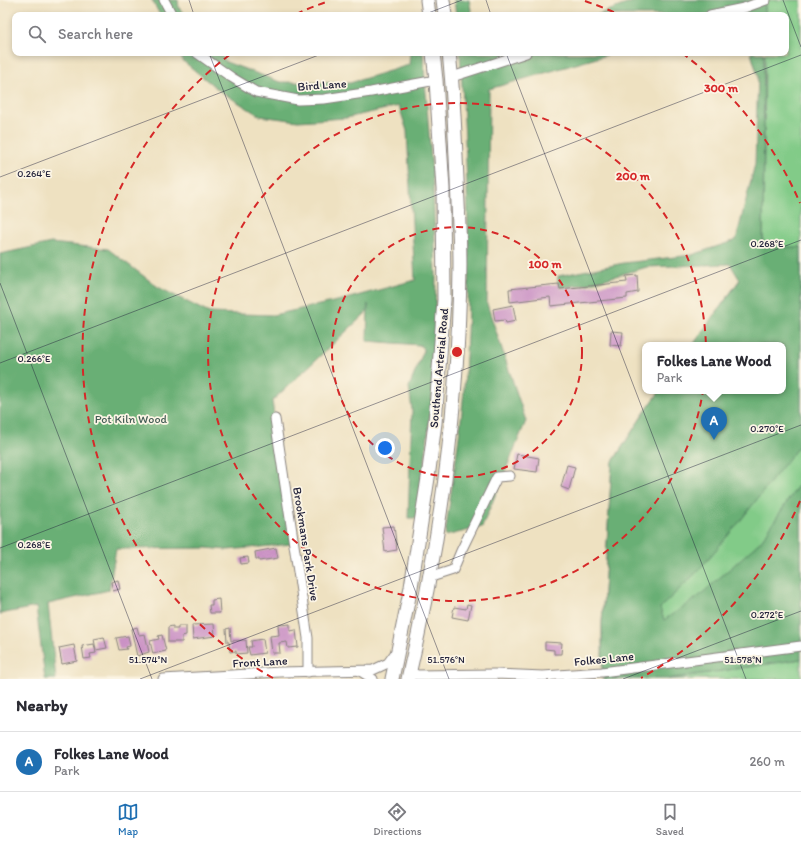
<!DOCTYPE html>
<html lang="en">
<head>
<meta charset="utf-8">
<style>
  :root { --surface:#fff; --page:#f2f2f3; --text:#2b2b33; --muted:#7c7c81; --line:#e1e1e2; --accent:#1f6fb2 }
  body { margin:0; font-family:Itim,sans-serif; background:var(--page); color:var(--text) }
  .you { position:absolute; left:385px; top:448px; width:14px; height:14px; margin:-10px; border:3px solid #fff; border-radius:50%; background:#1a73e8; box-shadow:0 0 0 6px #1a73e833 }
  .badge { display:grid; place-items:center; width:26px; height:26px; border-radius:50%; background:var(--accent); color:#fff; font-size:13px; font-weight:700 }
  .pin { position:absolute; translate:-50% -33px; filter:drop-shadow(0 1px 2px #0008) }
  .pin::after { content:''; position:absolute; top:21px; width:14px; height:12px; background:inherit; clip-path:polygon(0 0,100% 0,50% 100%) }
  .popup { position:absolute; left:642px; top:342px; width:144px; height:52px; box-sizing:border-box; display:grid; place-content:center; border-radius:8px; background:var(--surface); filter:drop-shadow(0 1px 3px #0005); font-size:13px; white-space:nowrap; color:var(--muted) }
  .popup b { font-size:15px; color:var(--text) }
  .popup::after { content:''; position:absolute; left:50%; top:100%; margin-left:-8px; border:8px solid transparent; border-top-color:var(--surface) }
  .list { margin:0; padding:0; list-style:none }
  h2 { display:flex; justify-content:space-between; align-items:center; height:52px; margin:0; padding:0 16px; font-size:17px }
  h2 small { font-size:13px; font-weight:400; color:var(--muted) }
  .list li { display:grid; grid-template-columns:26px 1fr auto; gap:12px; align-items:center; box-sizing:border-box; height:60px; padding:0 16px; border-top:1px solid var(--line) }
  .list b { display:block; font-size:15px; white-space:nowrap }
  .list p { margin:0; font-size:13px; white-space:nowrap; color:var(--muted) }
  .list em { font-size:13px; font-style:normal; color:var(--muted) }
  .icon { flex:none; width:22px; height:22px; fill:none; stroke:currentColor; stroke-width:2; stroke-linecap:round; stroke-linejoin:round }
  .map { position:relative; flex:none; width:801px; height:679px; overflow:hidden }
  .search { position:absolute; background:var(--surface); box-shadow:0 2px 6px #0003; left:12px; right:12px; top:12px; height:44px; display:flex; align-items:center; gap:10px; box-sizing:border-box; padding:0 14px; border-radius:8px; color:var(--muted); font-size:15px }
  .sheet { height:112px; background:var(--surface) }
  nav { display:flex; justify-content:space-around; align-items:center; box-sizing:border-box; height:56px; border-top:1px solid var(--line); background:var(--surface); font-size:11px; color:var(--muted) }
  nav a { display:grid; justify-items:center; gap:2px }
  nav .on { color:var(--accent) }
  .map>svg:first-child { display:block }
</style>
</head>
<body>
<div class="map">
<svg width="801" height="679" viewBox="0 0 801 679">
  <rect width="100%" height="100%" fill="#fcf5e5"/>
  <filter id="ink" filterUnits="userSpaceOnUse"><feTurbulence type="fractalNoise" baseFrequency=".025" numOctaves="2"/><feDisplacementMap in="SourceGraphic" scale="8" xChannelSelector="R" yChannelSelector="G"/><feConvolveMatrix kernelMatrix="1 2 1 2 8 2 1 2 1" color-interpolation-filters="sRGB"/></filter>
  <filter id="wash" filterUnits="userSpaceOnUse"><feTurbulence type="fractalNoise" baseFrequency=".012" numOctaves="4" result="noise"/><feDisplacementMap in="SourceGraphic" scale="16" xChannelSelector="R" yChannelSelector="G"/><feGaussianBlur stdDeviation="0.9" result="paint"/><feColorMatrix in="noise" values="0 0 0 0 0 0 0 0 0 0 0 0 0 0 0 0 0 1.4 0 .05"/><feComposite in="paint" operator="in"/></filter>
  <g filter="url(#wash)">
    <rect width="100%" height="100%" fill="#eee1c1"/>
    <g fill="#82cb88" stroke="#527662">
      <path d="M765 0H801V646L602 672V624L612 463 642 416 660 391H783V345H693L763 247 765 53H786V15H765Z"/>
      <path d="M801 659V679H668Z"/>
    </g>
    <g fill="#69af74" stroke="#466858">
      <path d="M152 0H178L179 8 185 15H160Z"/>
      <path d="M454 0H469L472 15H456Z"/>
      <path d="M637 0H765V15H597Z"/>
      <path d="M179 53H219L226 62 280 82 350 83 409 65 410 53H423L433 186 436 275 434 378 419 518H408L412 410 409 387 424 350 420 345 367 341 368 304 367 312 272 401 292 544 227 550 207 548 116 549 109 590 48 604 56 679H45L36 607 0 614V254L51 243 108 249 158 287 209 313 273 315 342 300 415 280 407 131 399 106 346 118 298 121 260 116 220 91 183 61Z"/>
      <path d="M460 53H614L489 89 487 304 526 421 482 527 445 536C452 482 462 429 465 374 472 267 467 160 460 53Z"/>
      <path d="M751 53H764L763 247H801V443L737 525 697 572 660 608 664 620 698 597 761 541 801 481V659L668 679H603L602 624 612 463 642 416 660 391H783V345H693L740 280 730 264 647 267 588 284 558 288V276L624 263 692 255 736 240 755 164 758 76Z"/>
    </g>
    <g id="blocks">
      <g fill="#ca92c5">
        <path d="M637 275 638 292 627 294V298L551 306 550 297 510 302 509 289 559 284 560 289 627 282 626 276Z"/>
        <path d="M513 305 516 321 506 323 505 320 495 321 493 309Z"/>
        <path d="M611 331 623 332 621 346 610 345Z"/>
        <path d="M517 454 539 458 537 472 514 469Z"/>
        <path d="M567 465 575 467 569 490 561 487Z"/>
        <path d="M394 526 397 550 385 552 382 527Z"/>
        <path d="M276 548 278 558 259 561V559H256L255 552Z"/>
        <path d="M248 557 249 563 241 564 240 558Z"/>
        <path d="M118 580 120 589 113 591 111 582Z"/>
        <path d="M219 599 220 613H210L209 605H212V600Z"/>
        <path d="M467 604 471 605 468 620 452 617 454 607 466 609Z"/>
        <path d="M214 624 215 636 193 639 192 625Z"/>
        <path d="M290 624V631L296 630 298 647 288 648 287 642 279 643 280 653H272L270 636 279 635 278 625Z"/>
        <path d="M173 626V629H178V626H186V635L182 636V642H168V627Z"/>
        <path d="M137 627 139 635 145 634 149 652 137 656 131 629Z"/>
        <path d="M230 628 231 641 246 640 247 653 236 654V651L230 652 229 642H227L226 629Z"/>
        <path d="M162 635 166 651 153 654 150 641 159 639 158 636Z"/>
        <path d="M128 636 130 646 126 647 127 649 119 650 116 638Z"/>
        <path d="M104 637 107 648 96 650 94 639Z"/>
        <path d="M263 639 265 653 250 655 248 647H252L251 641Z"/>
        <path d="M545 642 562 643 561 654H554V650L545 649Z"/>
        <path d="M94 644 96 653 90 654 91 658 84 659 82 646Z"/>
        <path d="M74 645 77 661 62 664 59 648Z"/>
      </g>
    </g>
  </g>
  <g filter="url(#ink)">
    <use href="#blocks" fill-opacity="0" stroke="#88827e" stroke-width="1"/>
    <g fill="none" stroke-linecap="round" stroke-linejoin="round">
      <g stroke="#88827e" stroke-width="11">
        <g id="minor">
          <path d="M164 0 172 15"/>
          <path d="M710 15 744 8 766 0"/>
          <path d="M197 53 231 77 256 92 298 100 324 99 371 92 436 80"/>
          <path d="M452 77 526 53"/>
          <path d="M275 419 308 638V672"/>
          <path d="M428 578 453 570 461 551 497 477 510 476"/>
          <path d="M360 671 373 679"/>
          <path d="M410 672 417 675 495 674 543 676 602 672 801 646"/>
          <path d="M163 679 280 672 373 670 388 663 396 652"/>
        </g>
      </g>
      <g stroke="#88827e" stroke-width="15">
        <g id="highway">
          <path d="M427 0 429 15"/>
          <path d="M443 0 445 15"/>
          <path d="M392 679 411 587 428 478 435 423 444 300 443 189 436 80 433 53"/>
          <path d="M408 679C440 544 459 404 460 265 460 236 458 208 457 179 455 137 454 95 449 53"/>
        </g>
      </g>
      <use href="#minor" stroke="#fff" stroke-width="9"/>
      <use href="#highway" stroke="#fff" stroke-width="13"/>
    </g>
  </g>
  <path fill="none" stroke="#22223b" stroke-width="1" stroke-opacity="0.45" d="M189 0 194 15M486 0 491 15M783 0 801 47M423 15 462 0M209 53 449 679M506 53 746 679M0 177 324 53M0 283 152 679M0 363 801 55M0 548 801 240M140 679 801 425M623 679 801 611"/>
  <g fill="none" stroke="#d62828" stroke-width="2" stroke-dasharray="7 5">
    <circle cx="457" cy="352" r="125"/>
    <circle cx="457" cy="352" r="249"/>
    <path d="M800 501A374 374 0 0 1 641 678M273 678A374 374 0 0 1 232 53M296 14A374 374 0 0 1 329 1M585 1A374 374 0 0 1 618 14M682 53A374 374 0 0 1 800 203"/>
  </g>
  <g text-anchor="middle" stroke-width="3.5" stroke-linejoin="round" paint-order="stroke">
    <g font-size="12" fill="#22223b" stroke="#fcf5e5">
      <text transform="translate(322 85) rotate(-4)" y="4">Bird Lane</text>
      <text transform="translate(439 368) rotate(-85)" y="4">Southend Arterial Road</text>
      <text transform="translate(306 544) rotate(81)" y="4">Brookmans Park Drive</text>
      <text transform="translate(604 659) rotate(-6)" y="4">Folkes Lane</text>
      <text transform="translate(260 662) rotate(-3)" y="4">Front Lane</text>
    </g>
    <g font-size="12" fill="#445d56" stroke="#fcf5e5">
      <text x="131" y="423">Pot Kiln Wood</text>
    </g>
  </g>
  <g font-size="10" text-anchor="middle" fill="#22223b" stroke="#fcf5e5" stroke-width="3.5" stroke-linejoin="round" paint-order="stroke">
    <text x="34" y="177">0.264°E</text>
    <text x="767" y="247">0.268°E</text>
    <text x="34" y="362">0.266°E</text>
    <text x="767" y="432">0.270°E</text>
    <text x="34" y="548">0.268°E</text>
    <text x="767" y="618">0.272°E</text>
    <text x="148" y="663">51.574°N</text>
    <text x="446" y="663">51.576°N</text>
    <text x="743" y="663">51.578°N</text>
  </g>
  <circle cx="457" cy="352" r="6" fill="#d62828" stroke="#fcf5e5" stroke-width="2"/>
  <g font-size="12" text-anchor="middle" font-weight="bold" fill="#d62828" stroke="#fcf5e5" stroke-width="3.5" stroke-linejoin="round" paint-order="stroke">
    <text x="721" y="92">300 m</text>
    <text x="633" y="180">200 m</text>
    <text x="545" y="268">100 m</text>
  </g>
</svg>
<div class="you"></div>
<div class="pin badge" style="left:714px;top:440px">A</div>
<div class="popup"><b>Folkes Lane Wood</b>Park</div>
<div class="search"><svg class="icon" aria-label="search" viewBox="0 0 24 24"><circle cx="10" cy="10" r="6"/><path d="M15 15l6 6"/></svg>Search here</div>
</div>
<section class="sheet">
<h2>Nearby<small></small></h2>
<ul class="list">
<li><span class="badge">A</span><div><b>Folkes Lane Wood</b><p>Park</p></div><em>260 m</em></li>
</ul>
</section>
<nav>
<a class="on"><svg class="icon" aria-label="map" viewBox="0 0 24 24"><path d="M3 6l6-2 6 2 6-2v14l-6 2-6-2-6 2zM9 4v14M15 6v14"/></svg>Map</a>
<a><svg class="icon" aria-label="directions" viewBox="0 0 24 24"><path d="M12 3l9 9-9 9-9-9zM9 14v-3h6M13 9l2 2-2 2"/></svg>Directions</a>
<a><svg class="icon" aria-label="saved" viewBox="0 0 24 24"><path d="M7 4h10v16l-5-4-5 4z"/></svg>Saved</a>
</nav>
</body>
</html>
